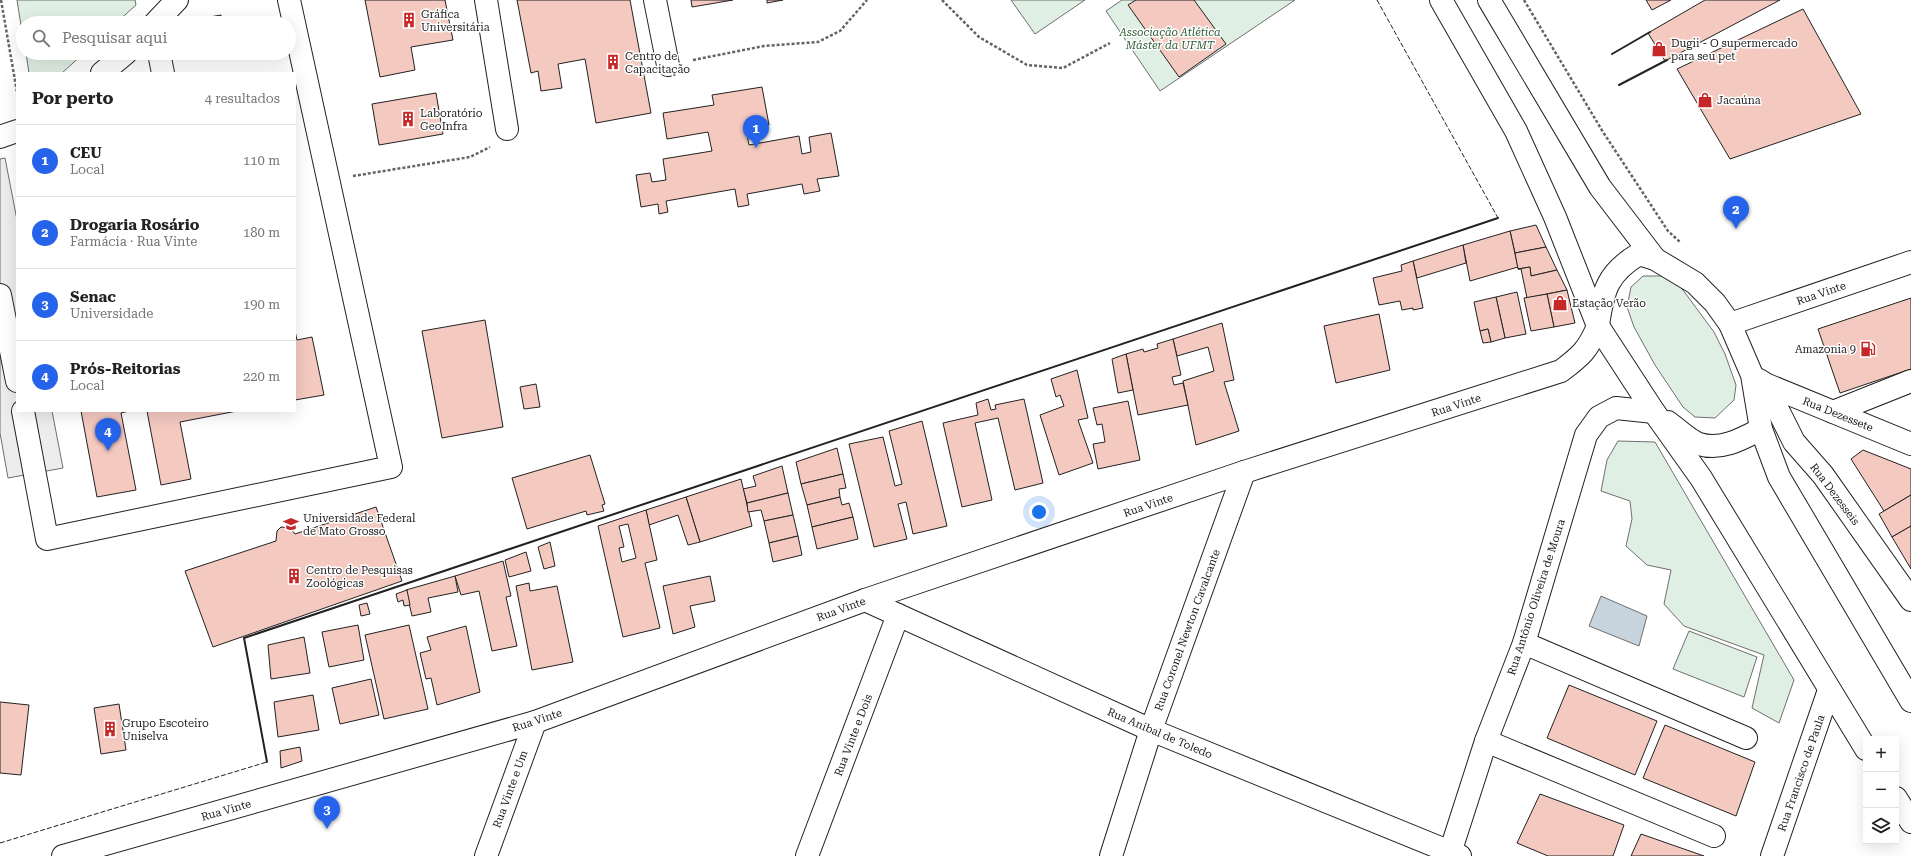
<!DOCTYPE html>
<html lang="pt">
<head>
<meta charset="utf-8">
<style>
  :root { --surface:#fff; --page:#f6f6f6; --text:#222; --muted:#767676; --line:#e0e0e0; --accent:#2563eb }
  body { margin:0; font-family:"Roboto Serif",serif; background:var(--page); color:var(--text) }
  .controls { position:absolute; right:12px; bottom:12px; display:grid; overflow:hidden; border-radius:0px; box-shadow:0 4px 16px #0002 }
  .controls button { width:36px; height:36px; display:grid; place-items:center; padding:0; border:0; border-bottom:1px solid var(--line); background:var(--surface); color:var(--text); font:20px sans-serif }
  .you { position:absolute; left:1039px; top:512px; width:14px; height:14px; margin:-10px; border:3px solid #fff; border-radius:50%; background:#1a73e8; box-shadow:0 0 0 6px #1a73e833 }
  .badge { display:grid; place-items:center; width:26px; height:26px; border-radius:50%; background:var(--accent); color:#fff; font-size:13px; font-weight:700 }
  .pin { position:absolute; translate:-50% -33px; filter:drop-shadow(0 1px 2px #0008) }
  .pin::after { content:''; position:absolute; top:21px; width:14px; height:12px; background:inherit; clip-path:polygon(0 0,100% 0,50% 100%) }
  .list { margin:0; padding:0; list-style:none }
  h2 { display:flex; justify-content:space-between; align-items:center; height:52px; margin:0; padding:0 16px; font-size:17px }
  h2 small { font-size:13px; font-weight:400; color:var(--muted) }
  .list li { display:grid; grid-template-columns:26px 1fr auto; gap:12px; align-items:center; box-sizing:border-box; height:72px; padding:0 16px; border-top:1px solid var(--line) }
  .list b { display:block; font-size:15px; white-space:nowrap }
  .list p { margin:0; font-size:13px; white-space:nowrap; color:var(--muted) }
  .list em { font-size:13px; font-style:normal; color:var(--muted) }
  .icon { flex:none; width:22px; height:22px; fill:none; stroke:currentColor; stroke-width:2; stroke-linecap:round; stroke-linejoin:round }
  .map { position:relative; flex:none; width:1911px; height:856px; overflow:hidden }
  .search { position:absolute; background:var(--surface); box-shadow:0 4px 16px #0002; left:16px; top:16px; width:280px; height:44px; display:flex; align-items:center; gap:10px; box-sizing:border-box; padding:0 14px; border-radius:22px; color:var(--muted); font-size:15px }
  .panel { position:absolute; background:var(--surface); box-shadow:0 4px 16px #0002; left:16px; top:72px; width:280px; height:340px; border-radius:0px }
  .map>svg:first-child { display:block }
</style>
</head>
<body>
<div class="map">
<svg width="1911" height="856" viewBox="0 0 1911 856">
  <rect width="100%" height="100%" fill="#fff"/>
  <g fill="#e0efe3" stroke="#6f6f6f">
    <path d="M17 0H135L136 5 116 23H23V38Z"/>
    <path d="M1011 0H1085L1035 34Z"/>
    <path d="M1122 0H1295L1160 91 1106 11Z"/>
    <path d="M26 53H84L62 73H29Z"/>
    <path d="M1643 276H1662L1680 286 1714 332 1725 354 1736 385 1734 400 1715 418 1695 417 1683 407 1655 365 1634 327 1627 307 1631 287Z"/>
    <path d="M1618 441 1655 442 1794 680 1779 723 1752 708 1764 655 1684 626 1664 604 1671 570 1647 565 1626 546 1632 519 1630 501 1601 491 1607 460Z"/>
    <path d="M1689 631 1757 657 1744 697 1673 669Z"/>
  </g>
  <path fill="#ededed" stroke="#6f6f6f" d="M5 158 17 220V411H52L63 468 8 478 0 433V159Z"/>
  <path fill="#c7d3dd" stroke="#6f6f6f" d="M1601 596 1647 616 1639 646 1589 626Z"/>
  <g fill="#f3c9c0" stroke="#222" fill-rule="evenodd">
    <path d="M365 0H445L453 40 411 47 415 70 380 77Z"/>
    <path d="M517 0H630L651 113 596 123 585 59 558 64 562 88 541 91 538 71 531 73Z"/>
    <path d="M691 0H733L692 7Z"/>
    <path d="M767 0H783L767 3Z"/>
    <path d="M1136 0H1194L1226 44 1179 77 1128 5Z"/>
    <path d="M1646 0H1671L1652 10Z"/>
    <path d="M1705 0H1780L1665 61 1648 33Z"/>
    <path d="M1803 9 1861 114 1730 159 1677 69Z"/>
    <path d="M221 15 223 23H175Z"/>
    <path d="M762 87 769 125 746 129 749 145 799 136 802 154 811 152 809 137 831 133 839 176 817 179 820 191 804 194 802 184 747 194 749 205 738 207 735 189 666 201 668 212 659 214 658 204 641 207 636 175 650 173 652 182 666 180 663 159 712 151 708 132 667 139 663 113 714 105 712 95Z"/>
    <path d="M436 93 443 134 379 145 372 104Z"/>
    <path d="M1536 225 1546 247 1515 253 1510 231Z"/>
    <path d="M1510 231 1518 267 1470 281 1463 245Z"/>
    <path d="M1463 245 1466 263 1417 278 1413 261Z"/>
    <path d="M1546 247 1557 270 1531 276 1530 267 1518 269 1515 253Z"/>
    <path d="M1413 261 1423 308 1413 310V308L1402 310 1400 301 1379 305 1373 278 1402 271 1401 265Z"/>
    <path d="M1530 267 1531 276 1557 270 1567 290 1527 298 1521 269H1518Z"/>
    <path d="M1567 290 1575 323 1554 327 1547 294Z"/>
    <path d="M1517 292 1526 334 1505 338 1496 297Z"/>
    <path d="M1547 294 1554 327 1531 331 1524 298Z"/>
    <path d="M1496 297 1505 338 1491 342 1488 329 1480 331 1474 302Z"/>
    <path d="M1911 298V369L1840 393 1818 329Z"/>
    <path d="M1379 314 1390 370 1336 383 1324 326Z"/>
    <path d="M485 320 503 427 442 438 422 331Z"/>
    <path d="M1222 323 1234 380 1224 382 1239 431 1196 445 1183 381 1214 371 1208 347 1177 356 1173 339Z"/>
    <path d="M1488 329 1491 342 1483 343 1480 331Z"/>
    <path d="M295 331 297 340 312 337 324 395 295 400Z"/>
    <path d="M1173 339 1181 375 1172 377 1174 385 1183 383 1188 405 1138 415 1126 354 1143 349 1144 352 1158 348 1157 344Z"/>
    <path d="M1126 354 1133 390 1118 393 1112 359Z"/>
    <path d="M1077 370 1088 418 1078 420 1093 463 1059 475 1040 415 1064 406 1060 395 1056 397 1051 379Z"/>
    <path d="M536 384 540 407 524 409 520 387Z"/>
    <path d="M988 399 991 410 996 409 995 405 1024 399 1043 483 1015 490 998 418 975 423 992 500 962 507 943 423 978 415 976 403Z"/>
    <path d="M1128 401 1140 460 1098 469 1093 444 1105 442 1102 424 1097 425 1093 408Z"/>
    <path d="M81 411H129L121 413 136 490 97 497Z"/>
    <path d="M147 411H237L180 422 191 479 161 485Z"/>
    <path d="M922 421 947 526 913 534 906 502 898 504 907 539 874 547 849 444 883 437 895 486 902 484 889 431Z"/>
    <path d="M837 448 843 474 801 484 796 462Z"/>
    <path d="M1863 450 1911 469V495L1884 511 1851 459Z"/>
    <path d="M590 455 605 504 602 505 604 511 587 515 586 511 527 529 512 478Z"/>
    <path d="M782 466 788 493 747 503 743 489 756 486 753 476Z"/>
    <path d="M843 474 846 488 839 489 840 497 807 505 801 484Z"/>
    <path d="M741 479 752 526 700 542 686 497Z"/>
    <path d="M788 493 793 515 764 521 761 510 748 512 747 503Z"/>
    <path d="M1911 495V526L1892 537 1879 514Z"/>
    <path d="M686 497 700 542 688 545 678 515 649 525 646 510Z"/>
    <path d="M840 497 842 505 849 503 853 517 812 527 807 505Z"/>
    <path d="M376 507 402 581 213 647 185 571 276 541 277 531 281 527 290 528 295 534Z"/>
    <path d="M646 510 657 560 645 563 660 628 623 637 598 526ZM628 524 636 558 622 562 619 548 624 547 619 526Z"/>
    <path d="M793 515 798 536 769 543 764 521Z"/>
    <path d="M853 517 858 539 817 549 812 527Z"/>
    <path d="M1911 526V569L1892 537Z"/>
    <path d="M798 536 802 555 773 562 769 543Z"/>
    <path d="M550 542 555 566 544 569 538 547Z"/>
    <path d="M526 552 531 571 509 577 505 560Z"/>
    <path d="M503 561 511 596 506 597 517 646 492 651 479 591 461 595 455 576Z"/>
    <path d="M455 576 458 592 428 598 431 612 412 616 406 590Z"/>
    <path d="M710 576 715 601 690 606 695 627 673 634 663 586Z"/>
    <path d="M529 583 530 591 557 586 573 662 532 670 516 586Z"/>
    <path d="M407 590 410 605 404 606 403 600 398 602 396 594Z"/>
    <path d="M367 603 370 614 361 616 359 605Z"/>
    <path d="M358 625 364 660 329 667 322 632Z"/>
    <path d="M409 625 428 709 384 719 365 635Z"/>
    <path d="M466 626 480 692 437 705 431 678 426 679 420 653 431 650 427 637Z"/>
    <path d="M304 637 310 673 271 679 268 645Z"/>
    <path d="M371 679 379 715 340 724 332 688Z"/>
    <path d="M1569 685 1657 721 1635 775 1547 738Z"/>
    <path d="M313 695 319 730 278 737 274 702Z"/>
    <path d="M0 702 29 705 21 775 0 773Z"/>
    <path d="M119 704 126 750 101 754 94 708Z"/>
    <path d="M1665 725 1755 762 1736 816 1643 778Z"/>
    <path d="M300 747 302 761 281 768 280 751Z"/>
    <path d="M1540 794 1624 825 1613 856H1548L1517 843Z"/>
    <path d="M1641 834 1704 856H1631Z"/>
  </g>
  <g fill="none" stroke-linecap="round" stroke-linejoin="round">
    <g stroke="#222" stroke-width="24">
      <g id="minor">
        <path d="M486 0 507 129"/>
        <path d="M655 0 668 65"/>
        <path d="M155 23 177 0"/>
        <path d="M159 53 163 73"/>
        <path d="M102 73 126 53"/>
        <path d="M0 137 17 131"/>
        <path d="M0 295 17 381"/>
        <path d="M1730 324 1911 262"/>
        <path d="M1759 380 1765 384 1911 444"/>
        <path d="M1765 384 1794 442 1823 475 1911 600"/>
        <path d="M23 411 47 539 391 467 289 0"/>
        <path d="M1833 412 1911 381"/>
        <path d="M865 600 1151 730 1460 856"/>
        <path d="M1524 643 1746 738"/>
        <path d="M1486 741 1714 836"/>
        <path d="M63 856 535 722 865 600 1244 472 1561 371C1581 356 1588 350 1598 326"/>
        <path d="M486 856 535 722"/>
        <path d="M807 856 898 615"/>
        <path d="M1111 856 1151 730 1244 472"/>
        <path d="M1449 856 1486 741 1524 643 1586 435 1599 417 1616 408 1654 412"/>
        <path d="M1772 856 1829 690"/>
      </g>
    </g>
    <g stroke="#222" stroke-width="24">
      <g id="major">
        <path d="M1441 0 1516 131 1555 217 1598 326 1654 412 1701 478 1866 749"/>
        <path d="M1489 0 1600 187 1655 259"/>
        <path d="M1598 325C1603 291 1607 273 1639 254L1655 259 1695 283 1715 303 1730 324 1752 375 1761 429 1779 477 1911 701"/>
        <path d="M1668 422C1676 428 1690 441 1699 444 1721 451 1742 439 1761 429"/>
        <path d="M1896 798 1911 822"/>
      </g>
    </g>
    <g stroke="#646464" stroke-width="2.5" stroke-dasharray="3 2" stroke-linecap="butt">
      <path d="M1 0 17 92"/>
      <path d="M942 0 979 37 1027 65 1063 68 1110 43"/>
      <path d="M1524 0 1603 132 1668 231 1681 243"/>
      <path d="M693 60 764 46 818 42 840 31 867 0"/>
      <path d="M353 176 470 157 490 147"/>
    </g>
    <use href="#minor" stroke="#fff" stroke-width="22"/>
    <use href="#major" stroke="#fff" stroke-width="22"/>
    <g stroke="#222" stroke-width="1" stroke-dasharray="5 2" stroke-linecap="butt">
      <path d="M1377 0 1498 218"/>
      <path d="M0 843 267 762"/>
    </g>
    <g stroke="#222" stroke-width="2">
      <path d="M1612 54 1650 32"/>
      <path d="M1619 85 1667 60"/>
      <path d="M267 762 244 638 1498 218"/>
    </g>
  </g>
  <defs>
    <g id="building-bare" transform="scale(1.2)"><path d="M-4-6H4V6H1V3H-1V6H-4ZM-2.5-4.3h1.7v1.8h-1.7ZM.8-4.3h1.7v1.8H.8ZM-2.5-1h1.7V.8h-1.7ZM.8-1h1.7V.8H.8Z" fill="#c62828" stroke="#fff" stroke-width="2.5" paint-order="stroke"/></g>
    <g id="shop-bare" transform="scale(1.2)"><path d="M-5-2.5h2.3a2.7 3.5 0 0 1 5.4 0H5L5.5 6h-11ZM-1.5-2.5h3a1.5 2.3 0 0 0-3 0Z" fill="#c62828" stroke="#fff" stroke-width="2.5" paint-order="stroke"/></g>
    <g id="fuel-bare" transform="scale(1.2)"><path d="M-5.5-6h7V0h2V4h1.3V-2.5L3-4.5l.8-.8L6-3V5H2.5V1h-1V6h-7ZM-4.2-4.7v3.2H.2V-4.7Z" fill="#c62828" stroke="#fff" stroke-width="2.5" paint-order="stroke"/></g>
    <g id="university-bare" transform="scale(1.2)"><path d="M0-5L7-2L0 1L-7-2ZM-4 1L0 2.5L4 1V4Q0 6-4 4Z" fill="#c62828" stroke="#fff" stroke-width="2.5" paint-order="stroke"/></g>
  </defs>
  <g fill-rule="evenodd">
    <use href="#building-bare" x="409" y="20"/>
    <use href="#shop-bare" x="1659" y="49"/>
    <use href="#building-bare" x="613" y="62"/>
    <use href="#shop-bare" x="1705" y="100"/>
    <use href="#building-bare" x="408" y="119"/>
    <use href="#shop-bare" x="1560" y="303"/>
    <use href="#fuel-bare" x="1868" y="349"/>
    <use href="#university-bare" x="291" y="524"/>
    <use href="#building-bare" x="294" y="576"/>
    <use href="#building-bare" x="110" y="729"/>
  </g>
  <g text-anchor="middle" stroke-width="3" stroke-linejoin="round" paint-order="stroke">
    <g font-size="11" fill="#222" stroke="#fff" text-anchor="start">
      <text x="421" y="18">Gráfica<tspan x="421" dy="13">Universitária</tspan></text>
      <text x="1671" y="47">Dugii - O supermercado<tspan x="1671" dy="13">para seu pet</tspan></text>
      <text x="625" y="60">Centro de<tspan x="625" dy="13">Capacitação</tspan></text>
      <text x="1717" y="104">Jacaúna</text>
      <text x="420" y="117">Laboratório<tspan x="420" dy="13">GeoInfra</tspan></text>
      <text x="1572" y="307">Estação Verão</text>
      <text x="1856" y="353" text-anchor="end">Amazonia 9</text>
      <text x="303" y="522">Universidade Federal<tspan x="303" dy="13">de Mato Grosso</tspan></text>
      <text x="306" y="574">Centro de Pesquisas<tspan x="306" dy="13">Zoológicas</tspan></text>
      <text x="122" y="727">Grupo Escoteiro<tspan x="122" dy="13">Uniselva</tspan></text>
    </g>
    <g font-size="11" font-style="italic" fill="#2f5e38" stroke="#fff">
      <text x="1170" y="36">Associação Atlética<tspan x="1170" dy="13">Máster da UFMT</tspan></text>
    </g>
    <g font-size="11" fill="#222" stroke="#fff">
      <text transform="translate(1821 293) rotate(-19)" y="4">Rua Vinte</text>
      <text transform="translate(1456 405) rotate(-18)" y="4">Rua Vinte</text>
      <text transform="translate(1838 414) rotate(22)" y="4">Rua Dezessete</text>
      <text transform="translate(1835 494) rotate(53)" y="4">Rua Dezesseis</text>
      <text transform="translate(1148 505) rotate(-19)" y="4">Rua Vinte</text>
      <text transform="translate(1536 597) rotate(-72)" y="4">Rua Antônio Oliveira de Moura</text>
      <text transform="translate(841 609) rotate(-20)" y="4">Rua Vinte</text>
      <text transform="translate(1187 630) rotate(-70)" y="4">Rua Coronel Newton Cavalcante</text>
      <text transform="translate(537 720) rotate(-18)" y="4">Rua Vinte</text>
      <text transform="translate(1160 733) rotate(23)" y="4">Rua Anibal de Toledo</text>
      <text transform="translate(853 735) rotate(-69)" y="4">Rua Vinte e Dois</text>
      <text transform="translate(1801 773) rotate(-71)" y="4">Rua Francisco de Paula</text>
      <text transform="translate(510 789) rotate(-70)" y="4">Rua Vinte e Um</text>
      <text transform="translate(226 810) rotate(-16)" y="4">Rua Vinte</text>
    </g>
  </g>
</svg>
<div class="controls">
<button>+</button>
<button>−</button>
<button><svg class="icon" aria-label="layers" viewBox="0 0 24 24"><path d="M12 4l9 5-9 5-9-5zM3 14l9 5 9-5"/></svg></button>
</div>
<div class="you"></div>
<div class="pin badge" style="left:756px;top:148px">1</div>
<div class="pin badge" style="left:1736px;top:229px">2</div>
<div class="pin badge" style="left:327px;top:829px">3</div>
<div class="pin badge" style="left:108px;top:451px">4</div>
<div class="search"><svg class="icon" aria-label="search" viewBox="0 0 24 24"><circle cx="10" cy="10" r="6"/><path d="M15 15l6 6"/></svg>Pesquisar aqui</div>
<section class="panel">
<h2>Por perto<small>4 resultados</small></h2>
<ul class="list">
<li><span class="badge">1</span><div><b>CEU</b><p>Local</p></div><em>110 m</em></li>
<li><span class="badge">2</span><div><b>Drogaria Rosário</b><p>Farmácia · Rua Vinte</p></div><em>180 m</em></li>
<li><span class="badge">3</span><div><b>Senac</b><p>Universidade</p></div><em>190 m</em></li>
<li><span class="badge">4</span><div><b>Prós-Reitorias</b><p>Local</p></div><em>220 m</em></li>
</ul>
</section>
</div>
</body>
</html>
